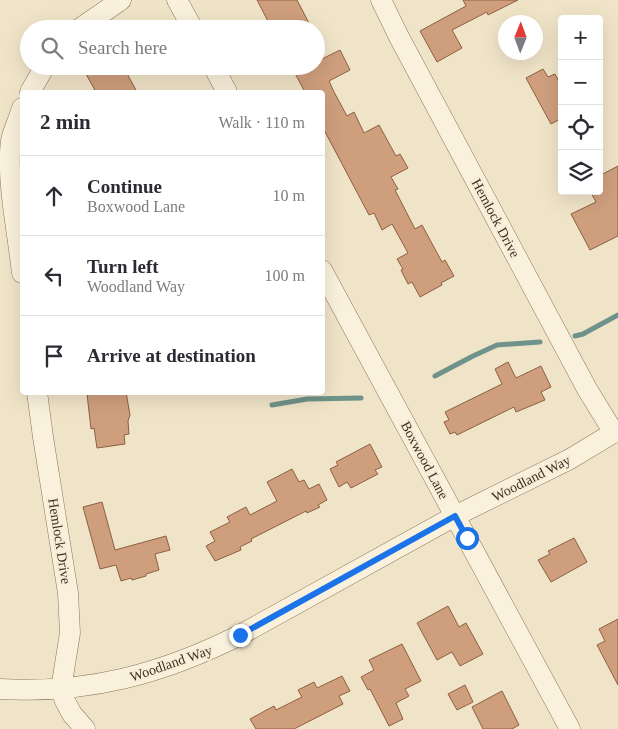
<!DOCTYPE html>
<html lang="en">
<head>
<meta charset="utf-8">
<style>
  :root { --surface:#fff; --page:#f2f2f3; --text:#2b2b33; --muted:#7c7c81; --line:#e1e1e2 }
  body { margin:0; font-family:Georgia,serif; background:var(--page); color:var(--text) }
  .controls { position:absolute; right:15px; top:15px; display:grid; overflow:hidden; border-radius:5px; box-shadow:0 5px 20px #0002 }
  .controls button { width:45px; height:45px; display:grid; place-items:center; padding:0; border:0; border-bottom:1px solid var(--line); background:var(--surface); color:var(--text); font:25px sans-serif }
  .compass { position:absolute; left:498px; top:15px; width:45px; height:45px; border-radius:50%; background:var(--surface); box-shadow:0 5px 20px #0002; rotate:1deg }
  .stop { position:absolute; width:15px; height:15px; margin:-11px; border:4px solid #1a73e8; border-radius:50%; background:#fff }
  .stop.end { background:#1a73e8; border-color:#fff; box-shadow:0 1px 5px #0008 }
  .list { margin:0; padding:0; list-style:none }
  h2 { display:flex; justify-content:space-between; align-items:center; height:65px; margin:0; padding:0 20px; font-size:21px }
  h2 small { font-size:16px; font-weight:400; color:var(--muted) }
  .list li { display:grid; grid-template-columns:32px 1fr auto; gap:15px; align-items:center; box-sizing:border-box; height:80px; padding:0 20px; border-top:1px solid var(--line) }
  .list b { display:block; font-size:19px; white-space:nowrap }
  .list p { margin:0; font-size:16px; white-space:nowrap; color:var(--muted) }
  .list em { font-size:16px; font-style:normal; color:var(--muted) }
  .icon { flex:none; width:28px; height:28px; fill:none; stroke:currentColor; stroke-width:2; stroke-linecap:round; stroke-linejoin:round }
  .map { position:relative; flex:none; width:618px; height:729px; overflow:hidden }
  .search { position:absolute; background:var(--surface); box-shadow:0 5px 20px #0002; left:20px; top:20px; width:305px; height:55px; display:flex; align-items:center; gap:12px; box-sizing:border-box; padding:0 18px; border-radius:28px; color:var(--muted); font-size:19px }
  .panel { position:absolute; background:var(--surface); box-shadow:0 5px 20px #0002; left:20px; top:90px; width:305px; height:305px; border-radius:5px }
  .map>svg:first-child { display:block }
</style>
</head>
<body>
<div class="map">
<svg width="618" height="729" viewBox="0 0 618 729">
  <rect width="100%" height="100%" fill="#f0e4c8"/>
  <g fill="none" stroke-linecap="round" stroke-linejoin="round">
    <g stroke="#6f938a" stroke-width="5">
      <path d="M575 336 583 334 618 315"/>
      <path d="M435 376 473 356 497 345 540 342"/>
      <path d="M272 405 307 399 361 398"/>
    </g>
  </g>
  <g fill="#cf9f7d" stroke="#8d5f41">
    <path d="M257 0H297L312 29H278L275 23 270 25Z"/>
    <path d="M463 0H518L488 15 487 12 452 30 462 48 437 62 420 31 466 6Z"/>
    <path d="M340 50 350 70 329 81 334 92 347 116 354 112 364 133 379 125 396 156 400 154 408 168 391 177 398 189 395 190 415 229 422 225 442 262 445 260 454 276 441 283 442 285 420 297 412 282 408 284 401 270 403 269 397 259 408 253 392 224 382 230 374 213 369 215 322 126V92H305L291 66H316V62Z"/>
    <path d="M101 66H123L137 92H96L86 74Z"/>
    <path d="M543 69 548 77 555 74 562 87V118L551 124 526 78Z"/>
    <path d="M618 166V236L590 250 571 214 596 202 590 191H599V176Z"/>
    <path d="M508 362 516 378 541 366 551 387 541 392 545 400 516 412 514 407 457 435 455 432 450 434 444 422 449 420 445 412 502 384 495 369Z"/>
    <path d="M89 392H126L130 415 128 421 129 434 124 435 125 444 97 448 94 428 91 429 87 394H90Z"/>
    <path d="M370 444 382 467 375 470 378 474 351 488 347 482 339 487 330 469 338 465 336 462Z"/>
    <path d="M292 469 299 482 304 480 309 489 319 484 327 500 318 505 320 507 307 513 306 511 251 539 252 541 240 547 241 550 215 561 206 546 215 541 210 532 230 522 227 517 246 507 250 515 277 501 267 482Z"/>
    <path d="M102 502 115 550 166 536 170 550 155 554 159 570 146 574V576L132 580 131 578 121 581 116 565 100 569 83 507Z"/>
    <path d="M574 538 587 562 551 582 538 560 550 554 548 551Z"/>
    <path d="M448 606 459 627 466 623 483 654 460 666 452 652 437 660 417 623Z"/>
    <path d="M618 619V685L597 645 605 641 599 629Z"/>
    <path d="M402 644 421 681 405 689 409 696 396 703 403 719 389 726 370 689 368 690 361 677 374 670 369 660Z"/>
    <path d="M342 676 350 691 339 696 343 704 294 729H256L250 719 274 706 276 710 302 697 298 690 314 682 317 688Z"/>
    <path d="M465 685 473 702 457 710 448 694Z"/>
    <path d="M502 691 519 725 512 729H483L472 707Z"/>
  </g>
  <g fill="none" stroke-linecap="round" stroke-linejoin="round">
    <g stroke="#8d765c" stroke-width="21">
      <g id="street">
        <path d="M177 0 193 29"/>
        <path d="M381 0 399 37 587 389 614 433"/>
        <path d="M79 29 121 0"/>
        <path d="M213 66 227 92"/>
        <path d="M30 92 45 66"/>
        <path d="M22 108C19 119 13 130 11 141 6 179 18 234 22 273"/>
        <path d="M322 270 570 729"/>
        <path d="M37 392 43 437 68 593 70 633 61 689 65 701 72 714 85 729"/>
        <path d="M0 689C88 694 162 674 240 635L455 516 570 459 618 430"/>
      </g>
    </g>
    <use href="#street" stroke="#faf1dc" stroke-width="20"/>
  </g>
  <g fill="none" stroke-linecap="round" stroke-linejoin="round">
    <path stroke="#1a73e8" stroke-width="6" d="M240 635 455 516 467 538"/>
  </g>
  <g text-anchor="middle" stroke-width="5" stroke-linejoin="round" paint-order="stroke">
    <g font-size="14" fill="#3d2e20" stroke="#f7eed8">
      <text transform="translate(496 218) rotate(62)" y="5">Hemlock Drive</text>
      <text transform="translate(425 460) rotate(62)" y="5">Boxwood Lane</text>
      <text transform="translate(531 478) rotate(-27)" y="5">Woodland Way</text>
      <text transform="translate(60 541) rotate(81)" y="5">Hemlock Drive</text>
      <text transform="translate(171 663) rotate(-19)" y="5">Woodland Way</text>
    </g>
  </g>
</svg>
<div class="controls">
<button>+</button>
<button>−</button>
<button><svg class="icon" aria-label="locate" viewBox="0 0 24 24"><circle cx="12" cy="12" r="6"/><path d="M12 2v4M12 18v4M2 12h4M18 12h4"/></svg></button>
<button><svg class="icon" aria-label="layers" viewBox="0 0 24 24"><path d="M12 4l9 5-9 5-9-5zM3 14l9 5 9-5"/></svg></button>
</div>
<svg class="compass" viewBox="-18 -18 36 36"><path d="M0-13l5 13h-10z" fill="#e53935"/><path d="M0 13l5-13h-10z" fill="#7c7c81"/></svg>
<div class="stop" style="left:467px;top:538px"></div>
<div class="stop end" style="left:240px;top:635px"></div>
<div class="search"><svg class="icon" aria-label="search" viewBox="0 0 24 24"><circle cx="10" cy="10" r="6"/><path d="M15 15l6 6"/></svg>Search here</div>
<section class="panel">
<h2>2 min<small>Walk · 110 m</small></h2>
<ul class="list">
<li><svg class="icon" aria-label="ahead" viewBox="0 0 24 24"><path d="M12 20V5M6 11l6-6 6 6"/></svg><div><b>Continue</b><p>Boxwood Lane</p></div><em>10 m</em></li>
<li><svg class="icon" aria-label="left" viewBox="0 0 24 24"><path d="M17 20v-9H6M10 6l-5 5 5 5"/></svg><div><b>Turn left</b><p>Woodland Way</p></div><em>100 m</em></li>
<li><svg class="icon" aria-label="arrive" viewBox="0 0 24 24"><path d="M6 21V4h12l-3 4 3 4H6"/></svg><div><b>Arrive at destination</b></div></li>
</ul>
</section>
</div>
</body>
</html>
